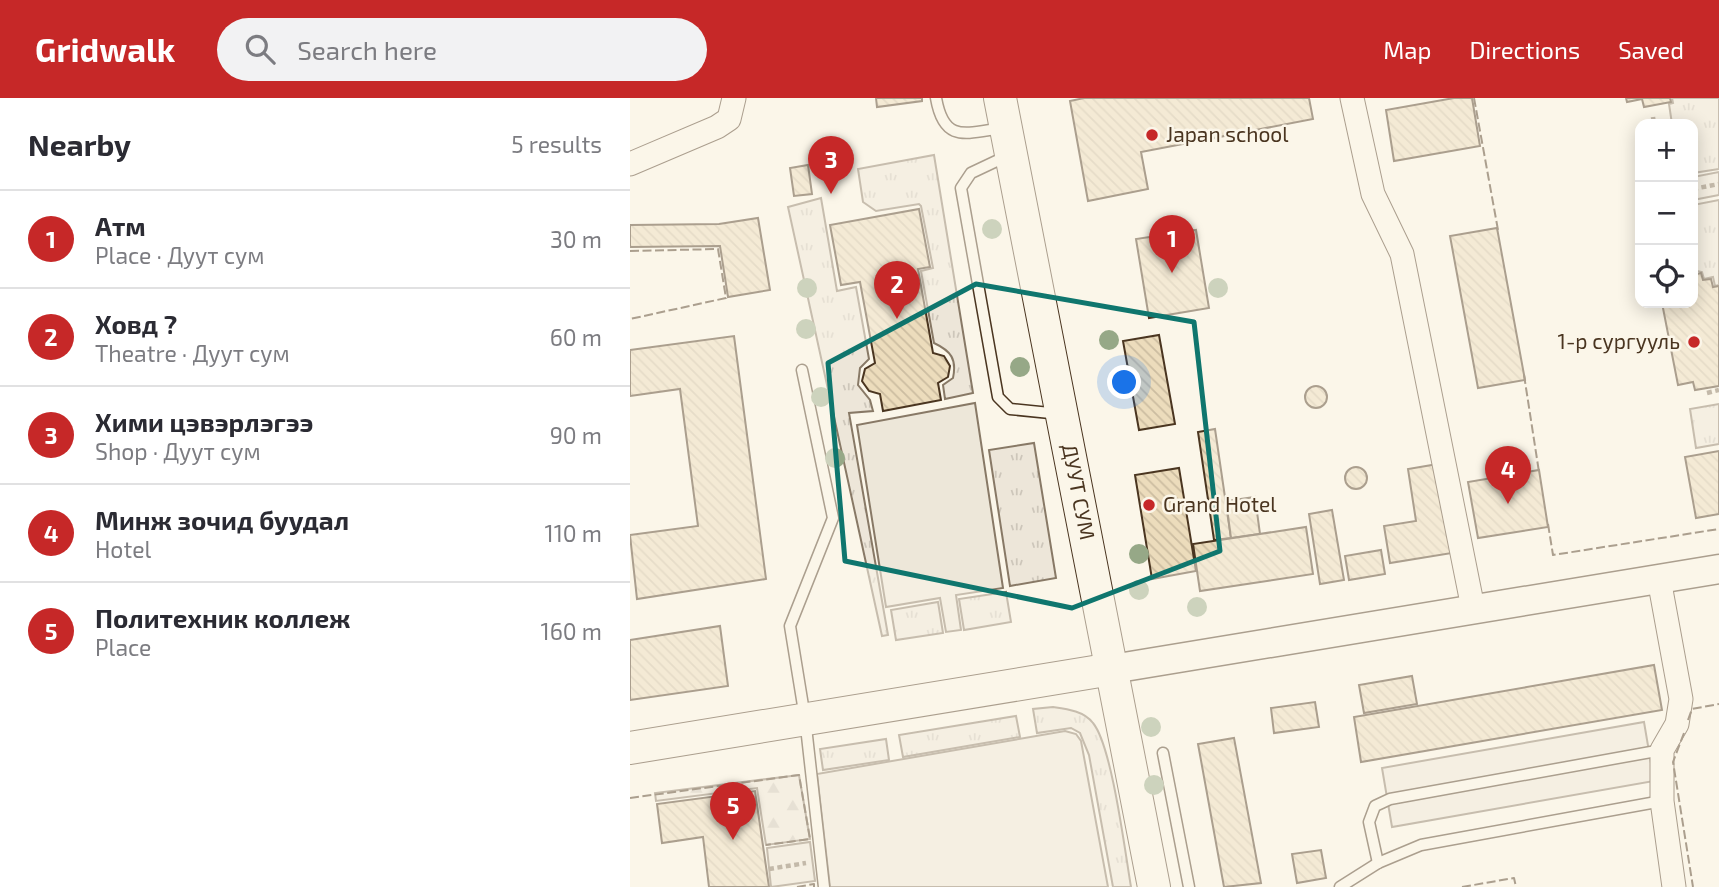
<!DOCTYPE html>
<html lang="en">
<head>
<meta charset="utf-8">
<style>
  :root { --surface:#fff; --page:#f2f2f3; --text:#2b2b33; --muted:#7c7c81; --line:#e1e1e2; --accent:#c62828 }
  body { margin:0; font-family:"Exo 2",sans-serif; background:var(--page); color:var(--text) }
  .controls { position:absolute; right:21px; top:21px; display:grid; overflow:hidden; border-radius:14px; box-shadow:0 4px 18px #0003 }
  .controls button { width:63px; height:63px; display:grid; place-items:center; padding:0; border:0; border-bottom:2px solid var(--line); background:var(--surface); color:var(--text); font:35px sans-serif }
  .you { position:absolute; left:495px; top:285px; width:24px; height:24px; margin:-18px; border:5px solid #fff; border-radius:50%; background:#1a73e8; box-shadow:0 0 0 10px #1a73e833 }
  .badge { display:grid; place-items:center; width:46px; height:46px; border-radius:50%; background:var(--accent); color:#fff; font-size:23px; font-weight:700 }
  .pin { position:absolute; translate:-50% -58px; filter:drop-shadow(0 2px 4px #0008) }
  .pin::after { content:''; position:absolute; top:37px; width:24px; height:21px; background:inherit; clip-path:polygon(0 0,100% 0,50% 100%) }
  .list { margin:0; padding:0; list-style:none }
  h2 { display:flex; justify-content:space-between; align-items:center; height:91px; margin:0; padding:0 28px; font-size:30px }
  h2 small { font-size:23px; font-weight:400; color:var(--muted) }
  .list li { display:grid; grid-template-columns:46px 1fr auto; gap:21px; align-items:center; box-sizing:border-box; height:98px; padding:0 28px; border-top:2px solid var(--line) }
  .list b { display:block; font-size:26px; white-space:nowrap }
  .list p { margin:0; font-size:23px; white-space:nowrap; color:var(--muted) }
  .list em { font-size:23px; font-style:normal; color:var(--muted) }
  .icon { flex:none; width:38px; height:38px; fill:none; stroke:currentColor; stroke-width:2; stroke-linecap:round; stroke-linejoin:round }
  .map { position:relative; flex:none; width:1089px; height:789px; overflow:hidden }
  header { display:flex; align-items:center; gap:42px; box-sizing:border-box; height:98px; padding:0 35px; background:var(--accent); color:#fff }
  header strong { font-size:33px }
  nav { display:flex; gap:38px; margin-inline-start:auto; font-size:24px }
  .search { width:490px; height:63px; background:var(--page); display:flex; align-items:center; gap:18px; box-sizing:border-box; padding:0 24px; border-radius:38px; color:var(--muted); font-size:26px }
  main { display:flex }
  aside { flex:1; background:var(--surface) }
  .map>svg:first-child { display:block }
</style>
</head>
<body>
<header>
<strong>Gridwalk</strong>
<div class="search"><svg class="icon" aria-label="search" viewBox="0 0 24 24"><circle cx="10" cy="10" r="6"/><path d="M15 15l6 6"/></svg>Search here</div>
<nav><a>Map</a><a>Directions</a><a>Saved</a></nav>
</header>
<main>
<aside>
<h2>Nearby<small>5 results</small></h2>
<ul class="list">
<li><span class="badge">1</span><div><b>Атм</b><p>Place · Дуут сум</p></div><em>30 m</em></li>
<li><span class="badge">2</span><div><b>Ховд ?</b><p>Theatre · Дуут сум</p></div><em>60 m</em></li>
<li><span class="badge">3</span><div><b>Хими цэвэрлэгээ</b><p>Shop · Дуут сум</p></div><em>90 m</em></li>
<li><span class="badge">4</span><div><b>Минж зочид буудал</b><p>Hotel</p></div><em>110 m</em></li>
<li><span class="badge">5</span><div><b>Политехник коллеж</b><p>Place</p></div><em>160 m</em></li>
</ul>
</aside>
<div class="map">
<svg width="1089" height="789" viewBox="0 0 1089 789">
  <defs>
    <pattern id="grass-tufts" width="24" height="20" patternUnits="userSpaceOnUse" patternTransform="scale(1.75)"><rect width="24" height="20" fill="#ede6d9"/><path d="M3 7l-1-3M5 7V3M7 7l1-3M15 17l-1-3M17 17v-4M19 17l1-3" fill="none" stroke="#cdc6ba"/></pattern>
    <pattern id="forest-firs" width="22" height="20" patternUnits="userSpaceOnUse" patternTransform="scale(1.75)"><rect width="22" height="20" fill="#ede6d9"/><path d="M5 1l3.5 6h-7zM16 11l3.5 6h-7z" fill="#cdc6ba"/></pattern>
    <pattern id="building-back-hatch" width="6" height="6" patternUnits="userSpaceOnUse" patternTransform="scale(1.75)"><rect width="6" height="6" fill="#ecdcbc"/><path d="M-1 5l2 2M0 0l6 6M5-1l2 2" fill="none" stroke="#ccbda1"/></pattern>
  </defs>
  <rect width="100%" height="100%" fill="#fbf6e9"/>
  <g fill="url(#grass-tufts)" stroke="#887966" stroke-width="2">
    <path d="M1042 0H1089V71L1063 75V26H1042L1039 6 1043 5Z"/>
    <path d="M304 57 343 295 315 301 313 287 323 280C327 261 321 253 304 245L291 173 303 170 291 108 289 106 246 113 233 104 228 71Z"/>
    <path d="M191 100 207 193 226 189 239 261 230 270 228 287 240 302 243 313 219 315 258 537 252 538 158 109Z"/>
    <path d="M1089 102V187L1085 188 1083 179 1074 181 1072 174 1067 173 1063 146V107Z"/>
    <path d="M1089 306V346L1066 350 1060 311Z"/>
    <path d="M404 345 426 480 380 488 359 352Z"/>
    <path d="M376 494 381 524 334 532 329 501Z"/>
    <path d="M308 504 313 535 266 542 261 512Z"/>
    <path d="M423 609C437 611 454 613 463 625 482 648 495 754 501 789H483L459 657 450 635 441 630 407 635 403 611Z"/>
    <path d="M386 618 390 639 273 659 269 637Z"/>
    <path d="M256 641 259 662 193 672 190 651Z"/>
  </g>
  <path fill="url(#forest-firs)" stroke="#887966" stroke-width="2" d="M169 677 180 741 136 747 127 690 26 703 25 695Z"/>
  <g fill="#ede7d9" stroke="#887966" stroke-width="2">
    <path d="M1089 74V97L1063 102V79Z"/>
    <path d="M345 305 373 490 326 497 331 532 316 534 310 500 256 509 227 327Z"/>
    <path d="M1014 624 1024 683 762 729 752 670Z"/>
    <path d="M435 633 446 636 451 643 478 789H200L187 676Z"/>
    <path d="M180 744 185 783 141 789 137 750Z"/>
  </g>
  <g fill="url(#building-back-hatch)" stroke="#4a3520" stroke-width="2">
    <path d="M246 0H292V3L247 9Z"/>
    <path d="M454 0H679L683 21 511 54 518 91 458 103 440 3Z"/>
    <path d="M824 0H842L850 48 764 63 756 12Z"/>
    <path d="M996 0H1040L1041 4 1014 9 1012 1 997 4Z"/>
    <path d="M178 67 182 96 164 98 160 70Z"/>
    <path d="M289 111 300 169 288 171 303 255 314 258 320 268 318 279 308 285 311 302 253 313 250 296 239 293 232 283 235 271 245 265 230 184 211 187 200 127Z"/>
    <path d="M128 120 140 192 98 199 90 148 0 149V127L89 126Z"/>
    <path d="M867 130 895 282 848 290 820 138Z"/>
    <path d="M566 132 579 210 519 220 506 141Z"/>
    <path d="M1071 175 1073 182 1081 181 1083 189 1089 188V288L1065 292 1063 284 1048 287 1032 205H1063V177Z"/>
    <path d="M529 237 545 326 509 332 493 243Z"/>
    <path d="M104 238 136 481 7 501 0 437 68 428 50 291 0 298V252Z"/>
    <circle cx="686" cy="299" r="11"/>
    <path d="M585 331 601 440 584 442 568 334Z"/>
    <path d="M1089 353V416L1066 420 1055 359Z"/>
    <path d="M808 366 822 455 760 465 754 428 786 423 778 371Z"/>
    <circle cx="726" cy="380" r="11"/>
    <path d="M549 370 566 473 522 481 505 377Z"/>
    <path d="M909 372 918 429 848 440 838 384Z"/>
    <path d="M625 399 630 436 601 440 596 403Z"/>
    <path d="M702 412 714 482 690 486 679 416Z"/>
    <path d="M676 429 683 476 570 493 563 446Z"/>
    <path d="M751 452 755 476 719 482 715 458Z"/>
    <path d="M90 528 98 588 0 602V542Z"/>
    <path d="M1024 567 1032 612 731 664 724 619Z"/>
    <path d="M782 578 787 606 734 615 729 587Z"/>
    <path d="M685 604 689 629 644 635 641 610Z"/>
    <path d="M604 640 631 785 594 789 568 646Z"/>
    <path d="M125 693 139 789H79L73 739 32 745 27 706Z"/>
    <path d="M691 752 696 780 667 785 662 756Z"/>
  </g>
  <g fill="none" stroke-linecap="round" stroke-linejoin="round">
    <g stroke="#4a3520" stroke-width="13">
      <g id="service">
        <path d="M306 0C314 46 336 35 373 30"/>
        <path d="M377 58 341 75 331 90 368 299 380 311 430 316"/>
        <path d="M172 272 203 420 160 528 175 620 194 789"/>
        <path d="M533 655 559 789"/>
        <path d="M748 765 739 724 745 708 760 701 1032 652"/>
        <path d="M710 789 748 765 791 747 1032 703"/>
      </g>
    </g>
    <g stroke="#4a3520" stroke-width="25">
      <g id="minor">
        <path d="M722 0 743 96 772 156 843 510"/>
        <path d="M0 66 87 29 99 21 104 0"/>
        <path d="M1029 481 1051 601 1047 626 1032 652V703L1044 789"/>
      </g>
    </g>
    <g stroke="#4a3520" stroke-width="31">
      <path id="tertiary" d="M482 571 1089 471"/>
    </g>
    <g stroke="#4a3520" stroke-width="34">
      <g id="secondary">
        <path d="M370 0 524 789"/>
        <path d="M0 650 482 571"/>
      </g>
    </g>
    <g stroke="#7f6f5c" stroke-width="4.5" stroke-dasharray="5 3.5" stroke-linecap="butt">
      <path d="M1023 19 1024 26"/>
      <path d="M1063 91 1089 86"/>
      <path d="M1077 295 1089 292"/>
      <path d="M139 771 176 765"/>
    </g>
    <use href="#service" stroke="#fbf6e9" stroke-width="10"/>
    <use href="#minor" stroke="#fbf6e9" stroke-width="23"/>
    <use href="#tertiary" stroke="#fbf6e9" stroke-width="28"/>
    <use href="#secondary" stroke="#fbf6e9" stroke-width="32"/>
    <g stroke="#4a3520" stroke-width="2" stroke-dasharray="9 3.5" stroke-linecap="butt">
      <path d="M844 0 868 132"/>
      <path d="M0 153 88 151 96 200 0 221"/>
      <path d="M894 277 909 374"/>
      <path d="M918 426 923 457 1089 431"/>
      <path d="M1058 622 1062 611 1089 606"/>
      <path d="M1054 635 1043 664 1063 789"/>
      <path d="M0 700 169 677 180 741 136 747"/>
      <path d="M167 789 184 786V789"/>
      <path d="M832 789 884 780 886 789"/>
    </g>
  </g>
  <g fill="#96a887">
    <circle cx="362" cy="131" r="10"/>
    <circle cx="177" cy="190" r="10"/>
    <circle cx="588" cy="190" r="10"/>
    <circle cx="176" cy="231" r="10"/>
    <circle cx="479" cy="242" r="10"/>
    <circle cx="390" cy="269" r="10"/>
    <circle cx="191" cy="299" r="10"/>
    <circle cx="205" cy="360" r="10"/>
    <circle cx="509" cy="456" r="10"/>
    <circle cx="509" cy="492" r="10"/>
    <circle cx="567" cy="509" r="10"/>
    <circle cx="521" cy="629" r="10"/>
    <circle cx="524" cy="687" r="10"/>
  </g>
  <path d="M0 0H1089V789H0ZM346 186 564 224 590 453 442 510 215 463 198 265Z" fill="#fbf6e9" fill-opacity=".55" fill-rule="evenodd"/>
  <path fill="none" stroke="#0f766e" stroke-width="5" stroke-linejoin="round" d="M346 186 564 224 590 453 442 510 215 463 198 265Z"/>
  <g fill="#c62828" stroke="#fbf6e9" stroke-width="2.5">
    <circle cx="522" cy="37" r="7"/>
    <circle cx="1064" cy="244" r="7"/>
    <circle cx="519" cy="407" r="7"/>
  </g>
  <g text-anchor="middle" stroke-width="5" stroke-linejoin="round" paint-order="stroke">
    <g font-size="21" fill="#4a3520" stroke="#fbf6e9" text-anchor="start">
      <text x="536" y="44">Japan school</text>
      <text x="1050" y="251" text-anchor="end">1-р сургууль</text>
      <text x="533" y="414">Grand Hotel</text>
    </g>
    <g font-size="21" fill="#4a3520" stroke="#fbf6e9">
      <text transform="translate(448 394) rotate(79)" y="7">ДУУТ СУМ</text>
    </g>
  </g>
</svg>
<div class="controls">
<button>+</button>
<button>−</button>
<button><svg class="icon" aria-label="locate" viewBox="0 0 24 24"><circle cx="12" cy="12" r="6"/><path d="M12 2v4M12 18v4M2 12h4M18 12h4"/></svg></button>
</div>
<div class="you"></div>
<div class="pin badge" style="left:542px;top:175px">1</div>
<div class="pin badge" style="left:267px;top:221px">2</div>
<div class="pin badge" style="left:201px;top:96px">3</div>
<div class="pin badge" style="left:878px;top:406px">4</div>
<div class="pin badge" style="left:103px;top:742px">5</div>
</div>
</main>
</body>
</html>
